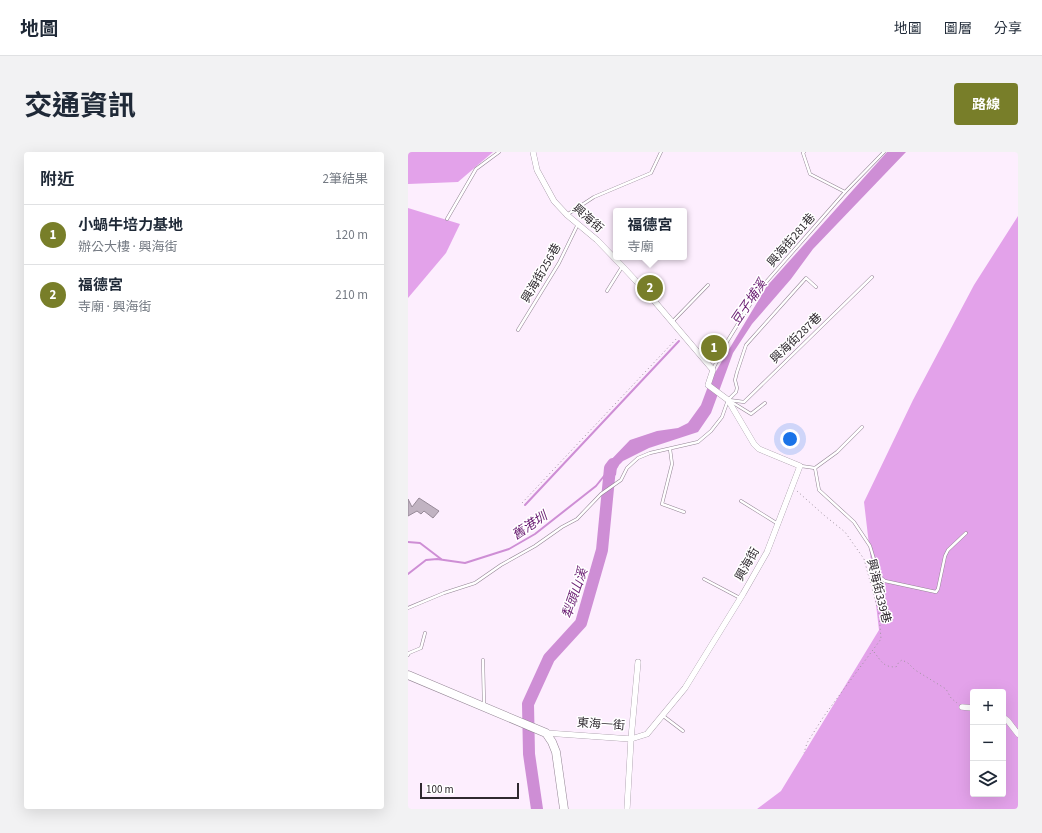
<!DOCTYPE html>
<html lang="zh-TW">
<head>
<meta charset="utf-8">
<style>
  :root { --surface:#fff; --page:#f2f2f3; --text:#1f2937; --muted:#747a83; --line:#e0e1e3; --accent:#787e29 }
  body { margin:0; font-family:"Source Sans 3","Noto Sans TC",sans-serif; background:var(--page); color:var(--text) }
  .controls { position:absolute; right:12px; bottom:12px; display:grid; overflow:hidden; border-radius:4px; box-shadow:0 4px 16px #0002 }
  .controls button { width:36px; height:36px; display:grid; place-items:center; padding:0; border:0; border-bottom:1px solid var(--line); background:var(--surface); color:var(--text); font:20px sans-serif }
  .scale { position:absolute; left:12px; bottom:10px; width:99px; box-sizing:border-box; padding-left:4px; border:2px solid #2f292f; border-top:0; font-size:11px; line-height:14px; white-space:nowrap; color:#2f292f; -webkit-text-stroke:3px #fff; paint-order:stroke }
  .you { position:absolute; left:382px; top:287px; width:14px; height:14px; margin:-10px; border:3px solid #fff; border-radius:50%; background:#1a73e8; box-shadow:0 0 0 6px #1a73e833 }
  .badge { display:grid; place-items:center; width:26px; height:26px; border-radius:50%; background:var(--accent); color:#fff; font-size:13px; font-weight:700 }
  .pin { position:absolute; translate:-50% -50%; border:2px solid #fff; box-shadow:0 1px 4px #0006 }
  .popup { position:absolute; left:205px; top:56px; width:74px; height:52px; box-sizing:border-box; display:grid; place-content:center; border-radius:4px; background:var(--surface); filter:drop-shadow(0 1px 3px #0005); font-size:13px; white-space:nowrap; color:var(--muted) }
  .popup b { font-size:15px; color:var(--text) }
  .popup::after { content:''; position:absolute; left:50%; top:100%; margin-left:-8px; border:8px solid transparent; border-top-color:var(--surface) }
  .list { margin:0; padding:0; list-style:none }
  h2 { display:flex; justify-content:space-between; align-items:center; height:52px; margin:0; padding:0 16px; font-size:17px }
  h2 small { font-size:13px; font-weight:400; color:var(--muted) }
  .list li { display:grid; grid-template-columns:26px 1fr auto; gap:12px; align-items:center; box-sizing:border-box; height:60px; padding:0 16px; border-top:1px solid var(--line) }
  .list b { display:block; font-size:15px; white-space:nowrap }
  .list p { margin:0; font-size:13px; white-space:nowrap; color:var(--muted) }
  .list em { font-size:13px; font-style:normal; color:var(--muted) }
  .icon { flex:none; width:22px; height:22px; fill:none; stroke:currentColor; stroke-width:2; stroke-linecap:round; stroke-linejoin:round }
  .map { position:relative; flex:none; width:610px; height:657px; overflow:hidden; border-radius:4px }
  header { display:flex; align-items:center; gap:24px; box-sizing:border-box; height:56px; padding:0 20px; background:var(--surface); border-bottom:1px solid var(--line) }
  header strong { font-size:19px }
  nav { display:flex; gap:22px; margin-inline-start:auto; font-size:14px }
  .intro { display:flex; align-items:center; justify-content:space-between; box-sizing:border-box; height:96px; padding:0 24px }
  h1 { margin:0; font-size:28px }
  .button { padding:10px 18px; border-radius:4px; background:var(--accent); color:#fff; font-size:14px; font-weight:700 }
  main { display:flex; gap:24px; padding:0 24px }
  aside { flex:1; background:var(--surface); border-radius:4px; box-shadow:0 4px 16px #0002 }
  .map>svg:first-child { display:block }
</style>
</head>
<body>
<header>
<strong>地圖</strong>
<nav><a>地圖</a><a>圖層</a><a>分享</a></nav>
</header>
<div class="intro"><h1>交通資訊</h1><a class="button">路線</a></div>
<main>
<aside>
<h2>附近<small>2筆結果</small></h2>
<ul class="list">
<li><span class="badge">1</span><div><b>小蝸牛培力基地</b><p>辦公大樓 · 興海街</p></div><em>120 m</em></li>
<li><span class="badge">2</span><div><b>福德宮</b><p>寺廟 · 興海街</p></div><em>210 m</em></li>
</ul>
</aside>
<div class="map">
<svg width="610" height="657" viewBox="0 0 610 657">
  <rect width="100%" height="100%" fill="#fdeefe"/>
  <g fill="#e3a2ea" fill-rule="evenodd">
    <path d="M0 0H85L50 30 0 32Z"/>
    <path d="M0 56 52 72 38 101 0 146Z"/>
    <path d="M610 64V657H349L373 639 471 478 456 350 505 248 566 133ZM565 540H595V642H565Z"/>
  </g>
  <path fill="#ce8ed5" d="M479 0H498L405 97 383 127 344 172 325 201 303 261 290 280 241 296 215 309 209 315 208 323 199 329 195 327 198 313 222 288 249 279 270 276 280 271 293 253 302 229 359 134Z"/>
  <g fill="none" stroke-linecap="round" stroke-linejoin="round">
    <g stroke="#ce8ed5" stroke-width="2">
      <path d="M117 353 271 189"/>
      <path d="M0 390 12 391 33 407"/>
      <path d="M0 422 18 408 29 407 57 411 101 397 127 382 188 334 196 324"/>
    </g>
    <path stroke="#ce8ed5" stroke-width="12" d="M129 657 121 602 120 552 141 506 173 471 194 398 202 316 205 312"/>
  </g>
  <g fill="#c1b3c2" stroke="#968997">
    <path d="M306 188 313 195 307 204 299 195Z"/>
    <path d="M11 346 31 359 25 366 16 359 13 362 9 359 0 364V347L4 355Z"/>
  </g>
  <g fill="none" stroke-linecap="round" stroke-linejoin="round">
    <g stroke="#938594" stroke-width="3.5">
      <g id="lane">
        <path d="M396 0 395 1 402 22 437 40"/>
        <path d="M160 62 186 45 243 21 253 0"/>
        <path d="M39 67 68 17 91 0"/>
        <path d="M199 139 214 115"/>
        <path d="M264 170 300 133"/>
        <path d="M110 178 151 111 170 72"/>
        <path d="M305 217 320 188 351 138 437 40 476 0"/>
        <path d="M321 248 336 250 464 125"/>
        <path d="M322 249 343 262 357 251"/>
        <path d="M262 297 264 312 254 352 276 360"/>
        <path d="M393 314 407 316 429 300 454 275"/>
        <path d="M407 316 411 338 446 370 462 394 468 414 472 425 477 429 528 440 530 437 537 404 540 398 558 381"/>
        <path d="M333 349 370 372"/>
        <path d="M296 427 332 446"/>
        <path d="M0 456 36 441 67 431 93 413 127 394 154 375 169 367 193 342 213 328 219 316 230 306 242 301 290 290 303 279 314 265 320 248 328 240 329 236 327 228 329 220 338 193 398 126 408 135"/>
        <path d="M0 503 1 501 13 496 17 481"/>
        <path d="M75 508 76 552"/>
        <path d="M254 563 275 579"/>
      </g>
    </g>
    <g stroke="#938594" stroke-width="6">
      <g id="street">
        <path d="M125 0 129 18 146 49 159 63 189 88 215 115 242 144 305 218 300 233 320 248 346 292 351 297 392 314 359 400 335 442 277 536 239 582 223 587 138 581"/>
        <path d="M554 555 565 556"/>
        <path d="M595 565 600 569 610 582"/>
        <path d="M219 657 223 587 230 510"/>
      </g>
    </g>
    <g stroke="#938594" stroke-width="9">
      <path id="secondary" d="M0 523 138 581 144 590 148 600 156 657"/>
    </g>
    <g stroke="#9e939e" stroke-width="1" stroke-dasharray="1 3" stroke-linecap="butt">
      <path d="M389 339 417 364 437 380 456 407 471 462 473 487 416 564 399 591 396 601"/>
      <path d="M114 351 270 185"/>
      <path d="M466 500C474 510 475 515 488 515L491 510 494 508 500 511 507 518 538 537 543 546 549 551"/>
    </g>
    <use href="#lane" stroke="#fff" stroke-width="2.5"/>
    <use href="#street" stroke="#fff" stroke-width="5.5"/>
    <use href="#secondary" stroke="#fff" stroke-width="8"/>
  </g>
  <g text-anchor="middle" stroke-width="3" stroke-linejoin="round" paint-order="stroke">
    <g font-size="12" fill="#2f292f" stroke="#fff">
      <text transform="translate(180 66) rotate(41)" y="4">興海街</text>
      <text transform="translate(383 88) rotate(-49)" y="4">興海街281巷</text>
      <text transform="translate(133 121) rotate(-60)" y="4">興海街256巷</text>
      <text transform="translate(388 186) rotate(-44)" y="4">興海街287巷</text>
      <text transform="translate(339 412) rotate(-61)" y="4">興海街</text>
      <text transform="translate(471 439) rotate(76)" y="4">興海街339巷</text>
      <text transform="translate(193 572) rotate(4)" y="4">東海一街</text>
    </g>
    <g font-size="13" font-style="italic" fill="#691c72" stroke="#fff">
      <text transform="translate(340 150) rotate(-56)" y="5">豆子埔溪</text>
      <text transform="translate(121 373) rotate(-34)" y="5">舊港圳</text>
      <text transform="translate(166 441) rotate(-71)" y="5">犁頭山溪</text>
    </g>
  </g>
</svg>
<div class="controls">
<button>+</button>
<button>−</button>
<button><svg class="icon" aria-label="layers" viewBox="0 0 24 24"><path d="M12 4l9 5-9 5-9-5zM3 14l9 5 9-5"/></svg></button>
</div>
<div class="scale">100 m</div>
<div class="you"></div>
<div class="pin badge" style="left:306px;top:196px">1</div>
<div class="pin badge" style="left:242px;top:136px">2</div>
<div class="popup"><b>福德宮</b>寺廟</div>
</div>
</main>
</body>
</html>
